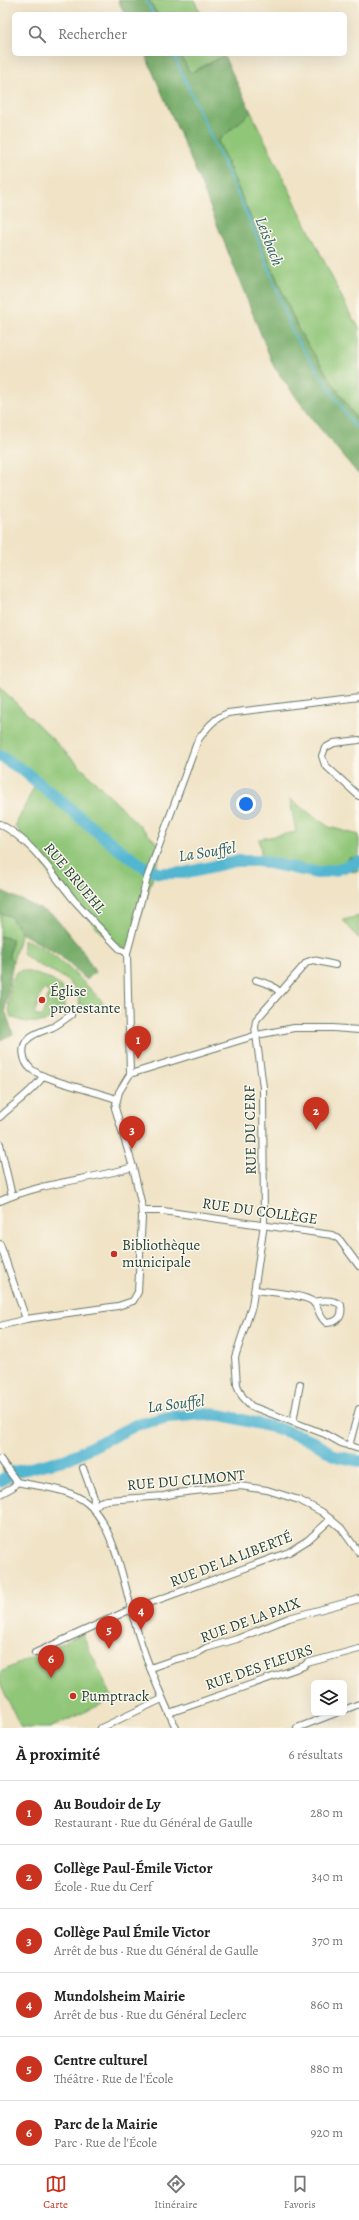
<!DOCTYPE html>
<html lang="fr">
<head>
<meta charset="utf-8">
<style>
  :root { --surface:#fff; --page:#f6f6f6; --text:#222; --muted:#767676; --line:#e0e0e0; --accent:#c8321e }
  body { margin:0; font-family:Alegreya,serif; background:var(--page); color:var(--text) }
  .controls { position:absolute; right:12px; bottom:12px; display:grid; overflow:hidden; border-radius:6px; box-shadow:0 4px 16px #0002 }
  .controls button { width:36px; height:36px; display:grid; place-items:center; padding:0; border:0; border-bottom:1px solid var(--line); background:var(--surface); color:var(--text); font:20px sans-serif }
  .you { position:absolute; left:246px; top:804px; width:14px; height:14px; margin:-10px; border:3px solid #fff; border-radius:50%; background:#1a73e8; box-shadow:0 0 0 6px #1a73e833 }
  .badge { display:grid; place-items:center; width:26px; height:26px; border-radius:50%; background:var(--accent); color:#fff; font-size:13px; font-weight:700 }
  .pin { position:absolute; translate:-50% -33px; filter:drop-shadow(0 1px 2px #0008) }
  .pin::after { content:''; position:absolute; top:21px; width:14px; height:12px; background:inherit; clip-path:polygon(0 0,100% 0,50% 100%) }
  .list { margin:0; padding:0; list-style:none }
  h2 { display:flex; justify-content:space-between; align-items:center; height:52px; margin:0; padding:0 16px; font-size:17px }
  h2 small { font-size:13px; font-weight:400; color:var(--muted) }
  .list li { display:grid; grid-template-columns:26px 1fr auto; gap:12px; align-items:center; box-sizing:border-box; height:64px; padding:0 16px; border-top:1px solid var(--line) }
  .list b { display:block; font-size:15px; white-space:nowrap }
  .list p { margin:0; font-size:13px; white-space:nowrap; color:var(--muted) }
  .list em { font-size:13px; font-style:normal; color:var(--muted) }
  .icon { flex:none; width:22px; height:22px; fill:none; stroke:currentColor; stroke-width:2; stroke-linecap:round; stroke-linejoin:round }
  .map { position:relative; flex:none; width:359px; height:1728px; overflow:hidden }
  .search { position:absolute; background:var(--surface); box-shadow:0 4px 16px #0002; left:12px; right:12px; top:12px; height:44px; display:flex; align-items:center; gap:10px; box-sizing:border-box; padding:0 14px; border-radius:6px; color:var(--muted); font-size:15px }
  .sheet { height:436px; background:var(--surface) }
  nav { display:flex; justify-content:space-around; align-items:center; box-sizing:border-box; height:56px; border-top:1px solid var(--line); background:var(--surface); font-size:11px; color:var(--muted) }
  nav a { display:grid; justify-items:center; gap:2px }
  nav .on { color:var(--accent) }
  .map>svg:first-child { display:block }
</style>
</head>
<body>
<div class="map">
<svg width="359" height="1728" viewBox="0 0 359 1728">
  <rect width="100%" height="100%" fill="#fbf7ec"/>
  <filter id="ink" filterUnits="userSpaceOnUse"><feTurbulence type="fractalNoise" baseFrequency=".025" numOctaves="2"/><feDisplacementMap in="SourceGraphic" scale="8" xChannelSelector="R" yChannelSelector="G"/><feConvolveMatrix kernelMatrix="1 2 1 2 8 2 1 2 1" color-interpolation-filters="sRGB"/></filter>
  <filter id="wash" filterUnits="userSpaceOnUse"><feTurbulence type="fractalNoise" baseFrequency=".012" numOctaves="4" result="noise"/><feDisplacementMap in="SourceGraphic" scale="16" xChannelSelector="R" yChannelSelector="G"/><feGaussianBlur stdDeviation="0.9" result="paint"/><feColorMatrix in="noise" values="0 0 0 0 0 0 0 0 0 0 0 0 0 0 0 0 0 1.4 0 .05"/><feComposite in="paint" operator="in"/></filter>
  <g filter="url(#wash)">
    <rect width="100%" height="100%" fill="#f0e3c6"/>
    <g fill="#90c678" stroke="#588256" fill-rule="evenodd">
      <path d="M149 0H194L201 14H157Z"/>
      <path d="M180 54H222L224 56 190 73Z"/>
      <path d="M251 112 351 316 359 327V419L355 417 299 331 218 141Z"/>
      <path d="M0 687 162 848 129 953 100 932 51 874 15 826 35 785 0 761Z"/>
      <path d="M290 799 329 827 359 835V857L349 858 336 870 296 867 262 859 259 839 296 832Z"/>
      <path d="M0 913 10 916 21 933 13 961 9 957 12 939 0 936Z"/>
      <path d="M359 916V939L343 920Z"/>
      <path d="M23 939C52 947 84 983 105 1004L80 1006C76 970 44 975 23 953Z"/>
      <path d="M22 970C39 975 74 982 64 1007 50 1025 31 1026 11 1017 6 1005 10 984 16 972ZM43 989 49 992 42 1017 34 1014Z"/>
      <path d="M82 1634 113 1699 50 1728H21L0 1683V1672Z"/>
    </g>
    <g fill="#74ab68" stroke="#4a744e">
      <path d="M118 0H149L157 14H125Z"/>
      <path d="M145 54H180L190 73 224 56 251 112 218 141 299 331 355 417 359 419V475L313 420 274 367 195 169Z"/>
      <path d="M359 857V872L336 870 349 858Z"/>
      <path d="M0 890 53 915 82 950 95 972 87 980 58 954 21 933 10 916 0 913Z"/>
      <path d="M0 936 12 939 9 957 13 961 5 1010 13 1034 0 1040Z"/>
    </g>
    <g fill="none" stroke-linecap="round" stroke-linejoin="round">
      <g stroke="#53b6d1" stroke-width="2">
        <path d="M146 0 153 14"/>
        <path d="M173 54 255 232 292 332 354 426 359 427"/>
      </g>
      <g stroke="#53b6d1" stroke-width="12">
        <path d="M0 756 24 771 116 847 144 867 159 873H184L236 861H259L318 873 335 870 359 862"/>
        <path d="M0 1481 14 1472 67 1459 136 1425 169 1417 202 1414 221 1415 277 1428 311 1440 335 1456 359 1461"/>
      </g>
    </g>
  </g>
  <g filter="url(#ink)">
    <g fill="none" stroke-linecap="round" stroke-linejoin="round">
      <g stroke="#687767" stroke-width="8">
        <g id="minor">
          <path d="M359 740 334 743 325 748 322 756 325 765 359 796"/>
          <path d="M0 824C33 842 51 872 74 900 89 917 104 933 120 949L127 953"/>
          <path d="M335 965 313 960 307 962 256 1020 255 1027 263 1087 264 1224 252 1306 235 1357 237 1385 242 1396 251 1406 325 1434 341 1443 359 1449"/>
          <path d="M256 980 271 985 280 992"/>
          <path d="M71 1015C65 1019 59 1024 53 1027 44 1031 35 1032 28 1039 20 1047 23 1062 31 1069 46 1081 95 1091 116 1099"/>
          <path d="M130 1074 257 1035 294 1028H333L359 1030"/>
          <path d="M0 1117C12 1105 36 1089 43 1076"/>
          <path d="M0 1144 12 1196"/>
          <path d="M0 1201C43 1182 89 1180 133 1167"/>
          <path d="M142 1211H163L332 1235 339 1239 359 1266"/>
          <path d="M0 1244 26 1319"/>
          <path d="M255 1290C267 1292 305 1294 313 1302 319 1308 319 1318 327 1323 339 1322 343 1316 341 1305 333 1299 322 1300 313 1302"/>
          <path d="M0 1326 26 1319 118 1306 133 1301 138 1292 142 1218 141 1202 133 1167 115 1108 119 1092 130 1074 127 953 147 878 198 740C206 729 214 718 228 713L359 697"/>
          <path d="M293 1422 300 1384"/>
          <path d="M349 1446 359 1409"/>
          <path d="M0 1459 17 1482C40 1487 68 1488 87 1503 115 1526 125 1589 135 1623 145 1660 160 1694 176 1728"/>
          <path d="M83 1468 94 1498 93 1509"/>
          <path d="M0 1494 13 1487 17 1482"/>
          <path d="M93 1509 100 1502 107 1500 164 1496 177 1493 240 1486 267 1490 299 1500 322 1512 341 1528 359 1553"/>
          <path d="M35 1653 125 1612 289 1552 308 1540 331 1519"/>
          <path d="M150 1668 176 1659 194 1655 206 1648 237 1639 289 1618 359 1599"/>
          <path d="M344 1710 359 1704"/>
          <path d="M169 1713 304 1666 307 1663 359 1649"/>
          <path d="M101 1728 162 1699"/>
          <path d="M297 1728 336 1713"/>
        </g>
      </g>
      <use href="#minor" stroke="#fff" stroke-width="6"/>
    </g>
  </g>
  <g fill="#c8321e" stroke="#fbf7ec" stroke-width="1.5">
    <circle cx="42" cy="1000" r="4"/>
    <circle cx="114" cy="1254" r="4"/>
    <circle cx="73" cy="1696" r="4"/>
  </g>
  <g text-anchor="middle" stroke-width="3" stroke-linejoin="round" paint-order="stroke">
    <g font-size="15" fill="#1f3d34" stroke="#fbf7ec">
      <text transform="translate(75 878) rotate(50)" y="5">RUE BRUEHL</text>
      <text transform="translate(250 1130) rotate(-91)" y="5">RUE DU CERF</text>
      <text transform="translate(260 1211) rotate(8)" y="5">RUE DU COLLÈGE</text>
      <text transform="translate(186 1480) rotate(-5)" y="5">RUE DU CLIMONT</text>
      <text transform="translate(231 1559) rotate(-21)" y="5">RUE DE LA LIBERTÉ</text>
      <text transform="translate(250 1620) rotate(-20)" y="5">RUE DE LA PAIX</text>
      <text transform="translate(259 1667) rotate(-19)" y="5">RUE DES FLEURS</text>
    </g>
    <g font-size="15" fill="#1f3d34" stroke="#fbf7ec" text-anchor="start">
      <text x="50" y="996">Église<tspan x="50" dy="17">protestante</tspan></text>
      <text x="122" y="1250">Bibliothèque<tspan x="122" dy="17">municipale</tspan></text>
      <text x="81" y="1701">Pumptrack</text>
    </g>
    <g font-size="16" font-style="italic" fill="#2f6163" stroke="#fbf7ec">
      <text transform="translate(270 241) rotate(69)" y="6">Leisbach</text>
      <text transform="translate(207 851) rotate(-9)" y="6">La Souffel</text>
      <text transform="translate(176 1403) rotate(-7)" y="6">La Souffel</text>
    </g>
  </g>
</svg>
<div class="controls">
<button><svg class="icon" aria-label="layers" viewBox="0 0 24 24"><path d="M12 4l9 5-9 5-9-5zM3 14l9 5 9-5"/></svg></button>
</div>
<div class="you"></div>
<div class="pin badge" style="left:138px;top:1059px">1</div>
<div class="pin badge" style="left:316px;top:1130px">2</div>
<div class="pin badge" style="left:132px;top:1149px">3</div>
<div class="pin badge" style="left:141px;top:1630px">4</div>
<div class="pin badge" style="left:109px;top:1649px">5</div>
<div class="pin badge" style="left:51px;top:1678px">6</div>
<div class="search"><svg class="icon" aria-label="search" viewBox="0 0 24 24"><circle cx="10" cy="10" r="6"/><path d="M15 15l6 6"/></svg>Rechercher</div>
</div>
<section class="sheet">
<h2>À proximité<small>6 résultats</small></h2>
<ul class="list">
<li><span class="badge">1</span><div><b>Au Boudoir de Ly</b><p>Restaurant · Rue du Général de Gaulle</p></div><em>280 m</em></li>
<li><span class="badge">2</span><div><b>Collège Paul-Émile Victor</b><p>École · Rue du Cerf</p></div><em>340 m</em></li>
<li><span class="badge">3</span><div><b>Collège Paul Émile Victor</b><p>Arrêt de bus · Rue du Général de Gaulle</p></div><em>370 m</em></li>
<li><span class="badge">4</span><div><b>Mundolsheim Mairie</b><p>Arrêt de bus · Rue du Général Leclerc</p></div><em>860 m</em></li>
<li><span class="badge">5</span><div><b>Centre culturel</b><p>Théâtre · Rue de l'École</p></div><em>880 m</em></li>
<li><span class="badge">6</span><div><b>Parc de la Mairie</b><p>Parc · Rue de l'École</p></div><em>920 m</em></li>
</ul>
</section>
<nav>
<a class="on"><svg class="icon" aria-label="map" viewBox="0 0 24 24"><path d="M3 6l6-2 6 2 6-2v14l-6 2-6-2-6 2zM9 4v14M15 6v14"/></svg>Carte</a>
<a><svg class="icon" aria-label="directions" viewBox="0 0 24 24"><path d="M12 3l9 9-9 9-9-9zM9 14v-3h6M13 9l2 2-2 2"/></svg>Itinéraire</a>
<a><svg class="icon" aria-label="saved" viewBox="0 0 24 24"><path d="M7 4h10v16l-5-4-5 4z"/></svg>Favoris</a>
</nav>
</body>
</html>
